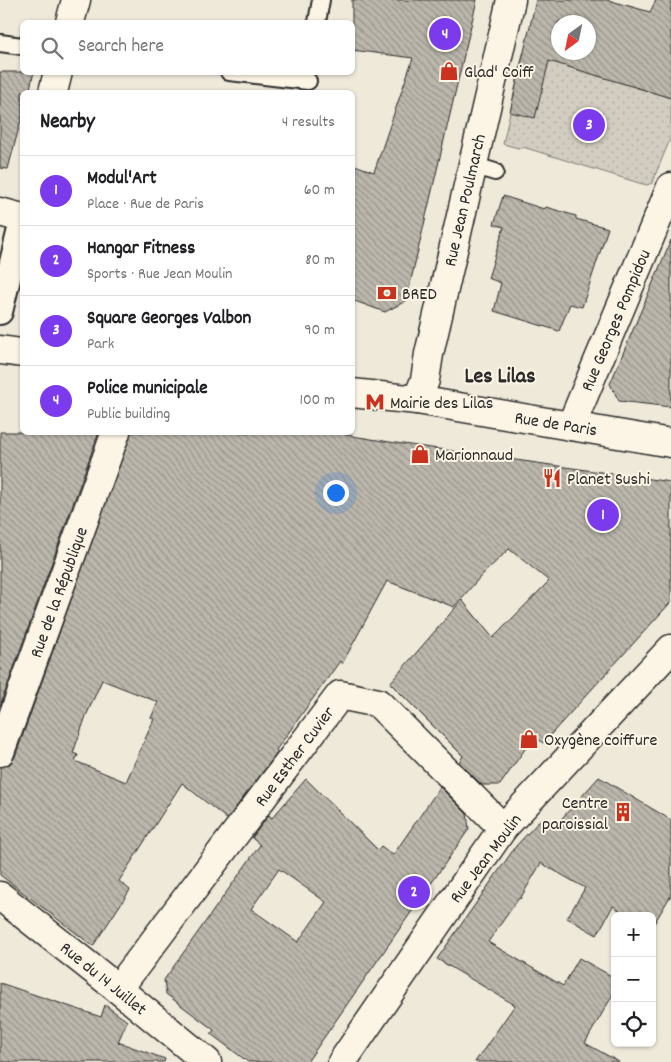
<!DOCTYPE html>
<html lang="en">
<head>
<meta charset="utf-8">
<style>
  :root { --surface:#fff; --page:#f6f6f6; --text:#202124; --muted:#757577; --line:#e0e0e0; --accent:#7c3aed }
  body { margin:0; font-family:Dekko,sans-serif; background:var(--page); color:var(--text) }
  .controls { position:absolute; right:15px; bottom:15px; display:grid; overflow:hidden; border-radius:8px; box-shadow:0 1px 4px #0004 }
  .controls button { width:45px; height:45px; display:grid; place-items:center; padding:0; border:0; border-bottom:1px solid var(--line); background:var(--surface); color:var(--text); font:25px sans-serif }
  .compass { position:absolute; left:551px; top:15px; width:45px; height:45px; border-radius:50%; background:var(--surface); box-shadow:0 1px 4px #0004; rotate:213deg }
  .you { position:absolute; left:335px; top:492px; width:18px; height:18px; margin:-12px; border:4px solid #fff; border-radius:50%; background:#1a73e8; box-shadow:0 0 0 8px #1a73e833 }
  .badge { display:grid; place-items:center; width:32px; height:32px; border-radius:50%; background:var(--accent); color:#fff; font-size:16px; font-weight:700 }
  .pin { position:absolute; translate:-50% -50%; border:2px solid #fff; box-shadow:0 1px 5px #0006 }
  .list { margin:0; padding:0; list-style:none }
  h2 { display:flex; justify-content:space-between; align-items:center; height:65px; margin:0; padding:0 20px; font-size:21px }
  h2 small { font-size:16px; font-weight:400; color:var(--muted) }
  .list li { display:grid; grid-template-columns:32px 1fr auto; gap:15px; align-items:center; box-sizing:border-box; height:70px; padding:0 20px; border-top:1px solid var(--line) }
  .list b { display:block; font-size:19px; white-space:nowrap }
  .list p { margin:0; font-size:16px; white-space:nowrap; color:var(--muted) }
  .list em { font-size:16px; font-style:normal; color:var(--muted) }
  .icon { flex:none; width:28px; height:28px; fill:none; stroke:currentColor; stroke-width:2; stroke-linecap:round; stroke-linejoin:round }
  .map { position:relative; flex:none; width:671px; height:1062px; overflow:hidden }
  .search { position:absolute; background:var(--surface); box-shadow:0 1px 4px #0004; left:20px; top:20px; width:335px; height:55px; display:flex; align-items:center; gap:12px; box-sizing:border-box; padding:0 18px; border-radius:8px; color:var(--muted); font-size:19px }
  .panel { position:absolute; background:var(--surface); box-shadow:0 1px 4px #0004; left:20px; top:90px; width:335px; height:345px; border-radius:8px }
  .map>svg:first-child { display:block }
</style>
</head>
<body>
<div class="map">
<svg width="671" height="1062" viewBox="0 0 671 1062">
  <defs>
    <pattern id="park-dots" width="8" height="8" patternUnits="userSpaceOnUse" patternTransform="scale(1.25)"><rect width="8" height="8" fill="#d2cdc0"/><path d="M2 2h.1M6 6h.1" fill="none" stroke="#b4b0a5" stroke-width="1.8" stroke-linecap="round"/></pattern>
    <pattern id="building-back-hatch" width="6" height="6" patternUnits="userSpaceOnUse" patternTransform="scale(1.25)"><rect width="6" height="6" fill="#bcb7ac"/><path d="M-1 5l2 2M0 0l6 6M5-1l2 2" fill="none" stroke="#99958c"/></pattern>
  </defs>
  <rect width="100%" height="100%" fill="#efe9da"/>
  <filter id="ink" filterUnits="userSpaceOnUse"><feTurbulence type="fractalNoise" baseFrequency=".02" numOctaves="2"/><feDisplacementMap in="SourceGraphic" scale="10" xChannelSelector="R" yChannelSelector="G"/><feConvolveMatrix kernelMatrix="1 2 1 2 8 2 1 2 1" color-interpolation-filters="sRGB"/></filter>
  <g filter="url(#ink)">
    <path fill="url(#park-dots)" stroke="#7e7c76" d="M523 53 671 98V137L652 183 647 185 639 183 523 147 522 149 503 144Z"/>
    <g fill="url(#building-back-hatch)" stroke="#2b2b2b" fill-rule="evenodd">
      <path d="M352 0H477L406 301 385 312 352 300V164L374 172 413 58 352 50Z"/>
      <path d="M536 0H608L650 12 656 0H671V98L549 61 535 118 510 112ZM558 22H588V52H558Z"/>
      <path d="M0 72H34L29 92H22V116L8 169 0 168Z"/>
      <path d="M503 196 544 209 546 207 576 216V219L608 228 582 307 570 304 559 331 494 311 501 283 488 278 504 227 494 224Z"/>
      <path d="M671 240V407L619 401 610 384Z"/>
      <path d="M0 432H99L0 706Z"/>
      <path d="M131 432H346V435L396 443 671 482V602L543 743 534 736 500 785H482L459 762 463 756 390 683 462 600 493 638 549 581 509 549 481 576 454 607 387 581 342 664 340 661 276 750 278 752 227 819 182 783 119 881 130 890 93 946 0 875V767L10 764 15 757ZM102 680 158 702 151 718 154 719 126 782 75 761 78 755 73 753 86 716Z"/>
      <path d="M599 777 671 820V895L652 927V916H628L613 906 597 935 567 918 585 888 541 863 520 899 519 898 488 942 563 986 579 958 615 978V991L585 1043 619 1062H475L515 1005 437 959 516 846 542 818 555 826Z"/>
      <path d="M306 779 378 850 381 846 393 855 440 787 467 814 469 829 307 1062H248L211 1034 214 1030 166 994 164 980 260 845 252 838 269 815 272 818ZM279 869 326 902 298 942 251 909Z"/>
      <path d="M0 983 101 1017 105 1005 127 1021 118 1042 165 1059 164 1062H0Z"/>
    </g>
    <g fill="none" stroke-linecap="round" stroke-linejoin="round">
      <g stroke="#2b2b2b" stroke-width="20">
        <g id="service">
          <path d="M317 22 321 0"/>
          <path d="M0 43 22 46"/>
          <path d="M229 72 308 81"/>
          <path d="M472 165 495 172"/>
        </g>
      </g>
      <g stroke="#2b2b2b" stroke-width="28">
        <path id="pedestrian" d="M0 312 22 221"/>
      </g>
      <g stroke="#2b2b2b" stroke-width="31">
        <g id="minor">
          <path d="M70 22 76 0"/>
          <path d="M53 92 58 72"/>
          <path d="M417 400 425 380 429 354 511 0"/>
          <path d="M571 426 671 187"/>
          <path d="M0 752 116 432"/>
          <path d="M0 896 118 989 207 1062"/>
          <path d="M118 989 340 695 378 703 503 828"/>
          <path d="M342 1062 503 828 671 649"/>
        </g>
      </g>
      <g stroke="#2b2b2b" stroke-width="31">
        <path id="tertiary" d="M0 212 22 218"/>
      </g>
      <g stroke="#2b2b2b" stroke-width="31">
        <g id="secondary">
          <path d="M0 350 22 353"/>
          <path d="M352 393 417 400 671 443"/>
        </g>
      </g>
      <use href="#service" stroke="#fcf5e5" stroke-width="16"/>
      <use href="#pedestrian" stroke="#fcf5e5" stroke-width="24"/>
      <use href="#minor" stroke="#fcf5e5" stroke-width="28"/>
      <use href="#tertiary" stroke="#fcf5e5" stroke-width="28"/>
      <use href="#secondary" stroke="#fcf5e5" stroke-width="28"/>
    </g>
  </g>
  <defs>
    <g id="shop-bare" transform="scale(1.5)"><path d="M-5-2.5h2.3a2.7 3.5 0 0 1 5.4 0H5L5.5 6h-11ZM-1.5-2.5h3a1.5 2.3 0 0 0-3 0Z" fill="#c8321e" stroke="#fcf5e5" stroke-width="2.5" paint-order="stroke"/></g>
    <g id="bank-bare" transform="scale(1.5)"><path d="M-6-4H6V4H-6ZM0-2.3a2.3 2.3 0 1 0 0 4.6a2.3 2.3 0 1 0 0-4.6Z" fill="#c8321e" stroke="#fcf5e5" stroke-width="2.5" paint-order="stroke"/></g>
    <g id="metro-bare" transform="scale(1.5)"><path d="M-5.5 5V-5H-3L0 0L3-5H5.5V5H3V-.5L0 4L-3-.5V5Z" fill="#c8321e" stroke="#fcf5e5" stroke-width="2.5" paint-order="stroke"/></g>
    <g id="restaurant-bare" transform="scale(1.5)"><path d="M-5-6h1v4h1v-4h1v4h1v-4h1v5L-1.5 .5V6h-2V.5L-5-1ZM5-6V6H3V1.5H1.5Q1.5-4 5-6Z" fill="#c8321e" stroke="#fcf5e5" stroke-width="2.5" paint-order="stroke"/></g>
    <g id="building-bare" transform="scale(1.5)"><path d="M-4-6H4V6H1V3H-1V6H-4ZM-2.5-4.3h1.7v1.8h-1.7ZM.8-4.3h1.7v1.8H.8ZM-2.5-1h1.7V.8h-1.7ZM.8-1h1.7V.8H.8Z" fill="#c8321e" stroke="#fcf5e5" stroke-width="2.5" paint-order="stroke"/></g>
  </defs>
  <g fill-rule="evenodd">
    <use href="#shop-bare" x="449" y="71"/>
    <use href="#bank-bare" x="387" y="293"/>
    <use href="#metro-bare" x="375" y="402"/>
    <use href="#shop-bare" x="420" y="454"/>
    <use href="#restaurant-bare" x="552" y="478"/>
    <use href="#shop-bare" x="529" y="739"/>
    <use href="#building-bare" x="623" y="812"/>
  </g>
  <g text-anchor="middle" stroke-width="4" stroke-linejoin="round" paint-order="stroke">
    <g font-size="18" fill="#2b2b2b" stroke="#fcf5e5" text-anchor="start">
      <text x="464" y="77">Glad' Coiff</text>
      <text x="402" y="299">BRED</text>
      <text x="390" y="408">Mairie des Lilas</text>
      <text x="435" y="460">Marionnaud</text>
      <text x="567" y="484">Planet Sushi</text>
      <text x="544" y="745">Oxygène coiffure</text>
      <text x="608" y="808" text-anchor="end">Centre<tspan x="608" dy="21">paroissial</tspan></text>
    </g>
    <g font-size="18" fill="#2b2b2b" stroke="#fcf5e5">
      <text transform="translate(464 200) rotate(-77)" y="6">Rue Jean Poulmarch</text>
      <text transform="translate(615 320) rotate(-67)" y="6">Rue Georges Pompidou</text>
      <text transform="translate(556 423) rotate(9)" y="6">Rue de Paris</text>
      <text transform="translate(58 592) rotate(-70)" y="6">Rue de la République</text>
      <text transform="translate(294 756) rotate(-53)" y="6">Rue Esther Cuvier</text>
      <text transform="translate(485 858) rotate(-53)" y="6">Rue Jean Moulin</text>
      <text transform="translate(104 978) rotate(39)" y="6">Rue du 14 Juillet</text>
    </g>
    <g font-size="22" font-weight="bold" fill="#2b2b2b" stroke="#fcf5e5">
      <text x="500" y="382">Les Lilas</text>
    </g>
  </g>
</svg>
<div class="controls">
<button>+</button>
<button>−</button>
<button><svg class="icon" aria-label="locate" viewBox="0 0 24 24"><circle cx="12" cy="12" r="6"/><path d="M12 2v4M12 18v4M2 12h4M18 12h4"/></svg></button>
</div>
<svg class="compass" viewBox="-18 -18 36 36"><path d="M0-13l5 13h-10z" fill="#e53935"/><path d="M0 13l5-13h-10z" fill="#757577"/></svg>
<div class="you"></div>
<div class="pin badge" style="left:603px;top:515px">1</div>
<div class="pin badge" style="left:414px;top:892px">2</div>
<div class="pin badge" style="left:589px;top:125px">3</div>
<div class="pin badge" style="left:445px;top:34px">4</div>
<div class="search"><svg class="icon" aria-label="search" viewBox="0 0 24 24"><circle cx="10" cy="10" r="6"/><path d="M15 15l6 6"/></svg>Search here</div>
<section class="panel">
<h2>Nearby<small>4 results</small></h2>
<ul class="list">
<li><span class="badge">1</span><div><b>Modul'Art</b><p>Place · Rue de Paris</p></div><em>60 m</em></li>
<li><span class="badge">2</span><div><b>Hangar Fitness</b><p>Sports · Rue Jean Moulin</p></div><em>80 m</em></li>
<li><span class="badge">3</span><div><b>Square Georges Valbon</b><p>Park</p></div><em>90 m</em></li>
<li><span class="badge">4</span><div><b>Police municipale</b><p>Public building</p></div><em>100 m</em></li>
</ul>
</section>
</div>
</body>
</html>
